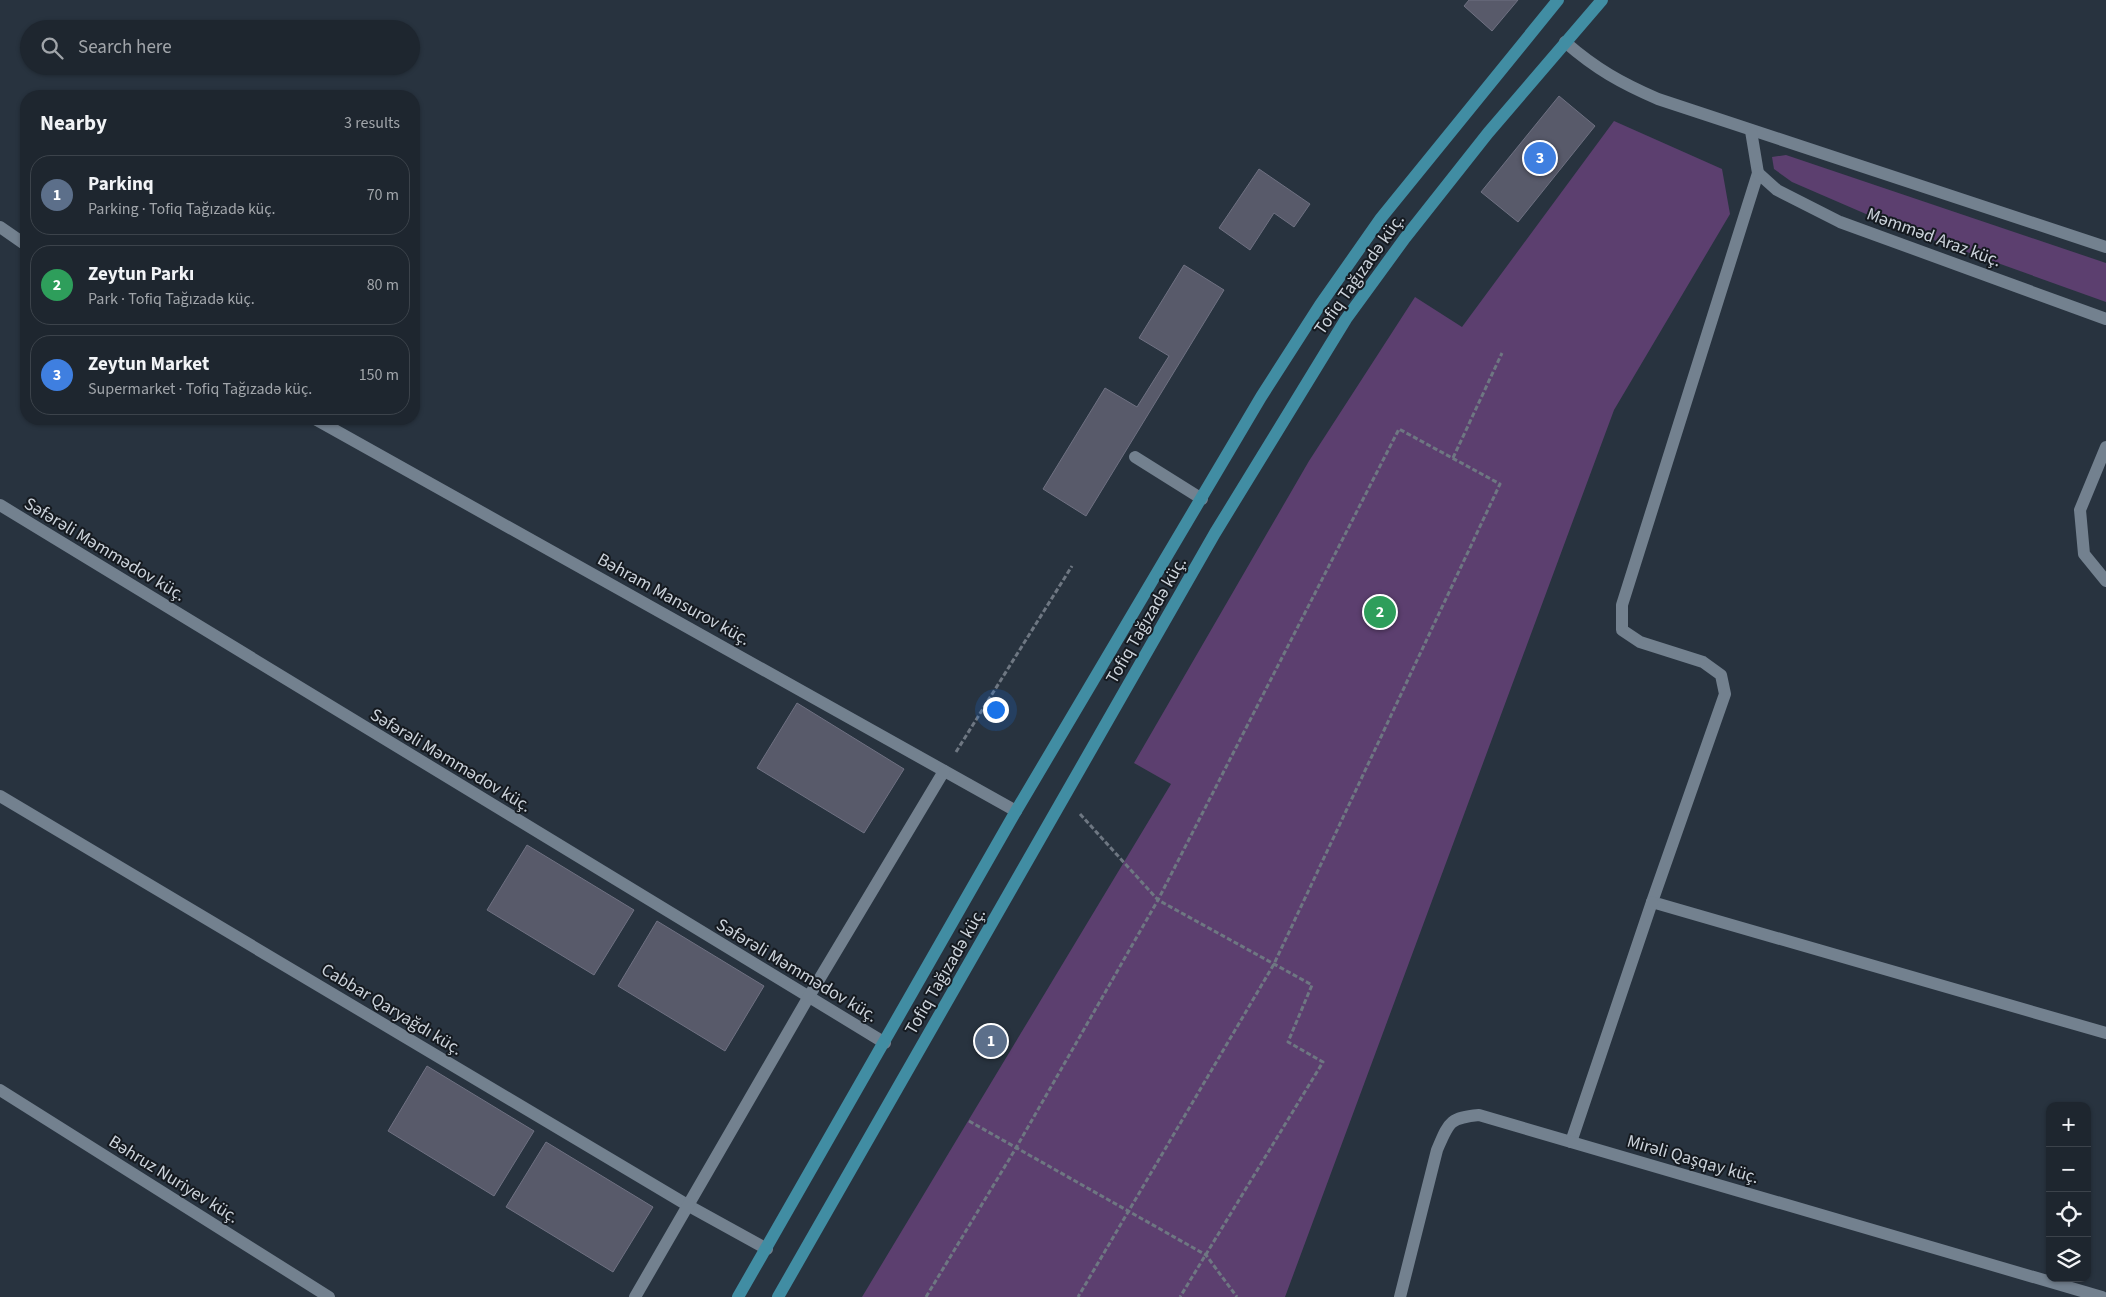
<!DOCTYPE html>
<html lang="en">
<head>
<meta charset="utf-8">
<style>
  :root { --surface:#1e262f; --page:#2b323b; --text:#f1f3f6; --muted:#a1a5aa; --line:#3c434b; --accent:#f2a080 }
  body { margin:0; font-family:"Source Sans 3",sans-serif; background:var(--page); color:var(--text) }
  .controls { position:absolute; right:15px; bottom:15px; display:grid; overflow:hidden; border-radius:10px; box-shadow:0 1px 4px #0004 }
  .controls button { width:45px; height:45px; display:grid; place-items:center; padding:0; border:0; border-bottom:1px solid var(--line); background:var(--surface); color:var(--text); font:25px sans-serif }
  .you { position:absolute; left:995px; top:709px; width:18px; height:18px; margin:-12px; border:4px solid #fff; border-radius:50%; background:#1a73e8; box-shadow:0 0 0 8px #1a73e833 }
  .badge { display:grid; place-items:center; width:32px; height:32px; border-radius:50%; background:var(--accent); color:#fff; font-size:16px; font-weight:700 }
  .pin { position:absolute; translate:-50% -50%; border:2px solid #fff; box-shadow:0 1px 5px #0006 }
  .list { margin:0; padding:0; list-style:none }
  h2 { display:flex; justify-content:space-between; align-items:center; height:65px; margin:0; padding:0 20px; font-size:21px }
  h2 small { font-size:16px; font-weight:400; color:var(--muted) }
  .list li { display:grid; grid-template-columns:32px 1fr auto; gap:15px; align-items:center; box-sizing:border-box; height:80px; margin:0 10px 10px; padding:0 10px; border:1px solid var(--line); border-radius:20px }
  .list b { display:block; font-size:19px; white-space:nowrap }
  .list p { margin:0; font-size:16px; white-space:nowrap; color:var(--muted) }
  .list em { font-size:16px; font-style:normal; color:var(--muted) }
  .icon { flex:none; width:28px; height:28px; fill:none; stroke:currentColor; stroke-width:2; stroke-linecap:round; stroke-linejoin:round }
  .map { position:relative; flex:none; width:2106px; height:1297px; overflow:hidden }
  .search { position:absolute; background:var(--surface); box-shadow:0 1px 4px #0004; left:20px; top:20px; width:400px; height:55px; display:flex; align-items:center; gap:12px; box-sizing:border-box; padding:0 18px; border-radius:28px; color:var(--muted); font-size:19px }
  .panel { position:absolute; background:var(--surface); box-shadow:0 1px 4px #0004; left:20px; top:90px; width:400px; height:335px; border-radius:20px }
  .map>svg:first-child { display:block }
</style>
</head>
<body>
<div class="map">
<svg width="2106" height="1297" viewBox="0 0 2106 1297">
  <rect width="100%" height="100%" fill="#28333f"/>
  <g fill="#5c3f6f">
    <path d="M1614 121 1722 169 1730 214 1614 410 1285 1297H862L1171 784 1134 763 1309 461 1415 297 1462 327Z"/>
    <path d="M1786 155 2106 263V302L1889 224 1792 182 1774 169 1772 157Z"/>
  </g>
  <g fill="#585a6a" stroke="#6f7182">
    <path d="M1469 0H1518L1492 31 1464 6Z"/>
    <path d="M1559 96 1595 126 1518 222 1481 192Z"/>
    <path d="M1259 169 1310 204 1294 227 1274 213 1250 250 1219 228Z"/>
    <path d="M1184 265 1224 290 1086 516 1043 489 1105 388 1137 407 1169 356 1139 338Z"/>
    <path d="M797 703 904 769 864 833 757 768Z"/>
    <path d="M527 845 634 910 594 975 487 910Z"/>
    <path d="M657 921 764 986 725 1051 618 986Z"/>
    <path d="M427 1066 534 1131 494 1196 388 1131Z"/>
    <path d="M546 1142 653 1207 613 1272 506 1207Z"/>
  </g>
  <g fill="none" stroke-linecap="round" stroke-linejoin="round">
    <g stroke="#6e7782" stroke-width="3" stroke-dasharray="5 2.5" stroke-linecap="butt">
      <path d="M1453 458 1502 353"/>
      <path d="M956 752 1072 566"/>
      <path d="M1080 814 1158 900 1312 985 1288 1042 1323 1062 1180 1297"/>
      <path d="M969 1121 1206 1255 1237 1297"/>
      <path d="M926 1297 1016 1148 1158 900 1399 429 1500 484 1274 964 1078 1297"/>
    </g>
    <path stroke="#73818f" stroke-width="12" d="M1135 457 1202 499"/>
    <g stroke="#73818f" stroke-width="12">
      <path d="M1565 42C1596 69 1621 83 1658 99L2106 247"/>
      <path d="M1751 131 1758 173 1622 605V630L1640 642 1703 662 1721 675 1725 694 1652 902 2106 1033"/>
      <path d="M1758 173 1777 190 1840 222 2106 319"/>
      <path d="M0 227 26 245"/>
      <path d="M315 419 1016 811"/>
      <path d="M2106 447 2080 510 2084 554 2106 581"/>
      <path d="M0 505 885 1043"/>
      <path d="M0 796 689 1206 767 1249"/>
      <path d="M0 1090 329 1297"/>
      <path d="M1571 1142 1652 902"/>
      <path d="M635 1297 808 998 944 771"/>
      <path d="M1400 1297 1437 1150C1449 1122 1449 1118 1479 1115L2102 1297"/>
    </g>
    <g stroke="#418da3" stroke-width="12">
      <path d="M738 1297 1016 811 1261 397 1320 305 1381 218 1558 0"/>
      <path d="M778 1297 1215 533 1346 319 1405 238 1488 133 1602 0"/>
    </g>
  </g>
  <g text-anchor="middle" stroke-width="4" stroke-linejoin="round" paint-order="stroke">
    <g font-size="18" fill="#ccd3db" stroke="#151a20">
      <text transform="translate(1934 237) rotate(20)" y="6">Məmməd Araz küç.</text>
      <text transform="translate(1359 274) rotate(-55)" y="6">Tofiq Tağızadə küç.</text>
      <text transform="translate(105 549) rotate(31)" y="6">Səfərəli Məmmədov küç.</text>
      <text transform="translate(674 599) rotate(29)" y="6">Bəhram Mansurov küç.</text>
      <text transform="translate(1146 620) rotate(-60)" y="6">Tofiq Tağızadə küç.</text>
      <text transform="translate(451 760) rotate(31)" y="6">Səfərəli Məmmədov küç.</text>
      <text transform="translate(797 970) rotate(31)" y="6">Səfərəli Məmmədov küç.</text>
      <text transform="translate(945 971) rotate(-60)" y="6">Tofiq Tağızadə küç.</text>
      <text transform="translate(392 1009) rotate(31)" y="6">Cabbar Qaryağdı küç.</text>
      <text transform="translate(1693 1159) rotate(16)" y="6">Mirəli Qaşqay küç.</text>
      <text transform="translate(174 1179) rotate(32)" y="6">Bəhruz Nuriyev küç.</text>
    </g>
  </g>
</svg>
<div class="controls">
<button>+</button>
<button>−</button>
<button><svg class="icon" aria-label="locate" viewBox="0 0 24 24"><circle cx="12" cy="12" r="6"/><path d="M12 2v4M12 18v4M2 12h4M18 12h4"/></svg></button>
<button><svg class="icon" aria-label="layers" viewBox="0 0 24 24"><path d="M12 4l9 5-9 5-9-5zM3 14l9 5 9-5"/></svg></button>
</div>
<div class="you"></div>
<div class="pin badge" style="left:991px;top:1041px;background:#5c6f8a">1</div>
<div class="pin badge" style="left:1380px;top:612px;background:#2e9e5b">2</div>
<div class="pin badge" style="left:1540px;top:158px;background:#3f7fe0">3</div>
<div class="search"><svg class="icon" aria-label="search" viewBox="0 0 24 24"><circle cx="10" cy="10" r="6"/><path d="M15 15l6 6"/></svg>Search here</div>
<section class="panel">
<h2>Nearby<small>3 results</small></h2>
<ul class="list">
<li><span class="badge" style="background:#5c6f8a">1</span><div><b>Parkinq</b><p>Parking · Tofiq Tağızadə küç.</p></div><em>70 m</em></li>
<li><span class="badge" style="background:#2e9e5b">2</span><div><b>Zeytun Parkı</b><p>Park · Tofiq Tağızadə küç.</p></div><em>80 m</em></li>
<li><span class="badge" style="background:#3f7fe0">3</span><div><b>Zeytun Market</b><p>Supermarket · Tofiq Tağızadə küç.</p></div><em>150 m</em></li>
</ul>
</section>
</div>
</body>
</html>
